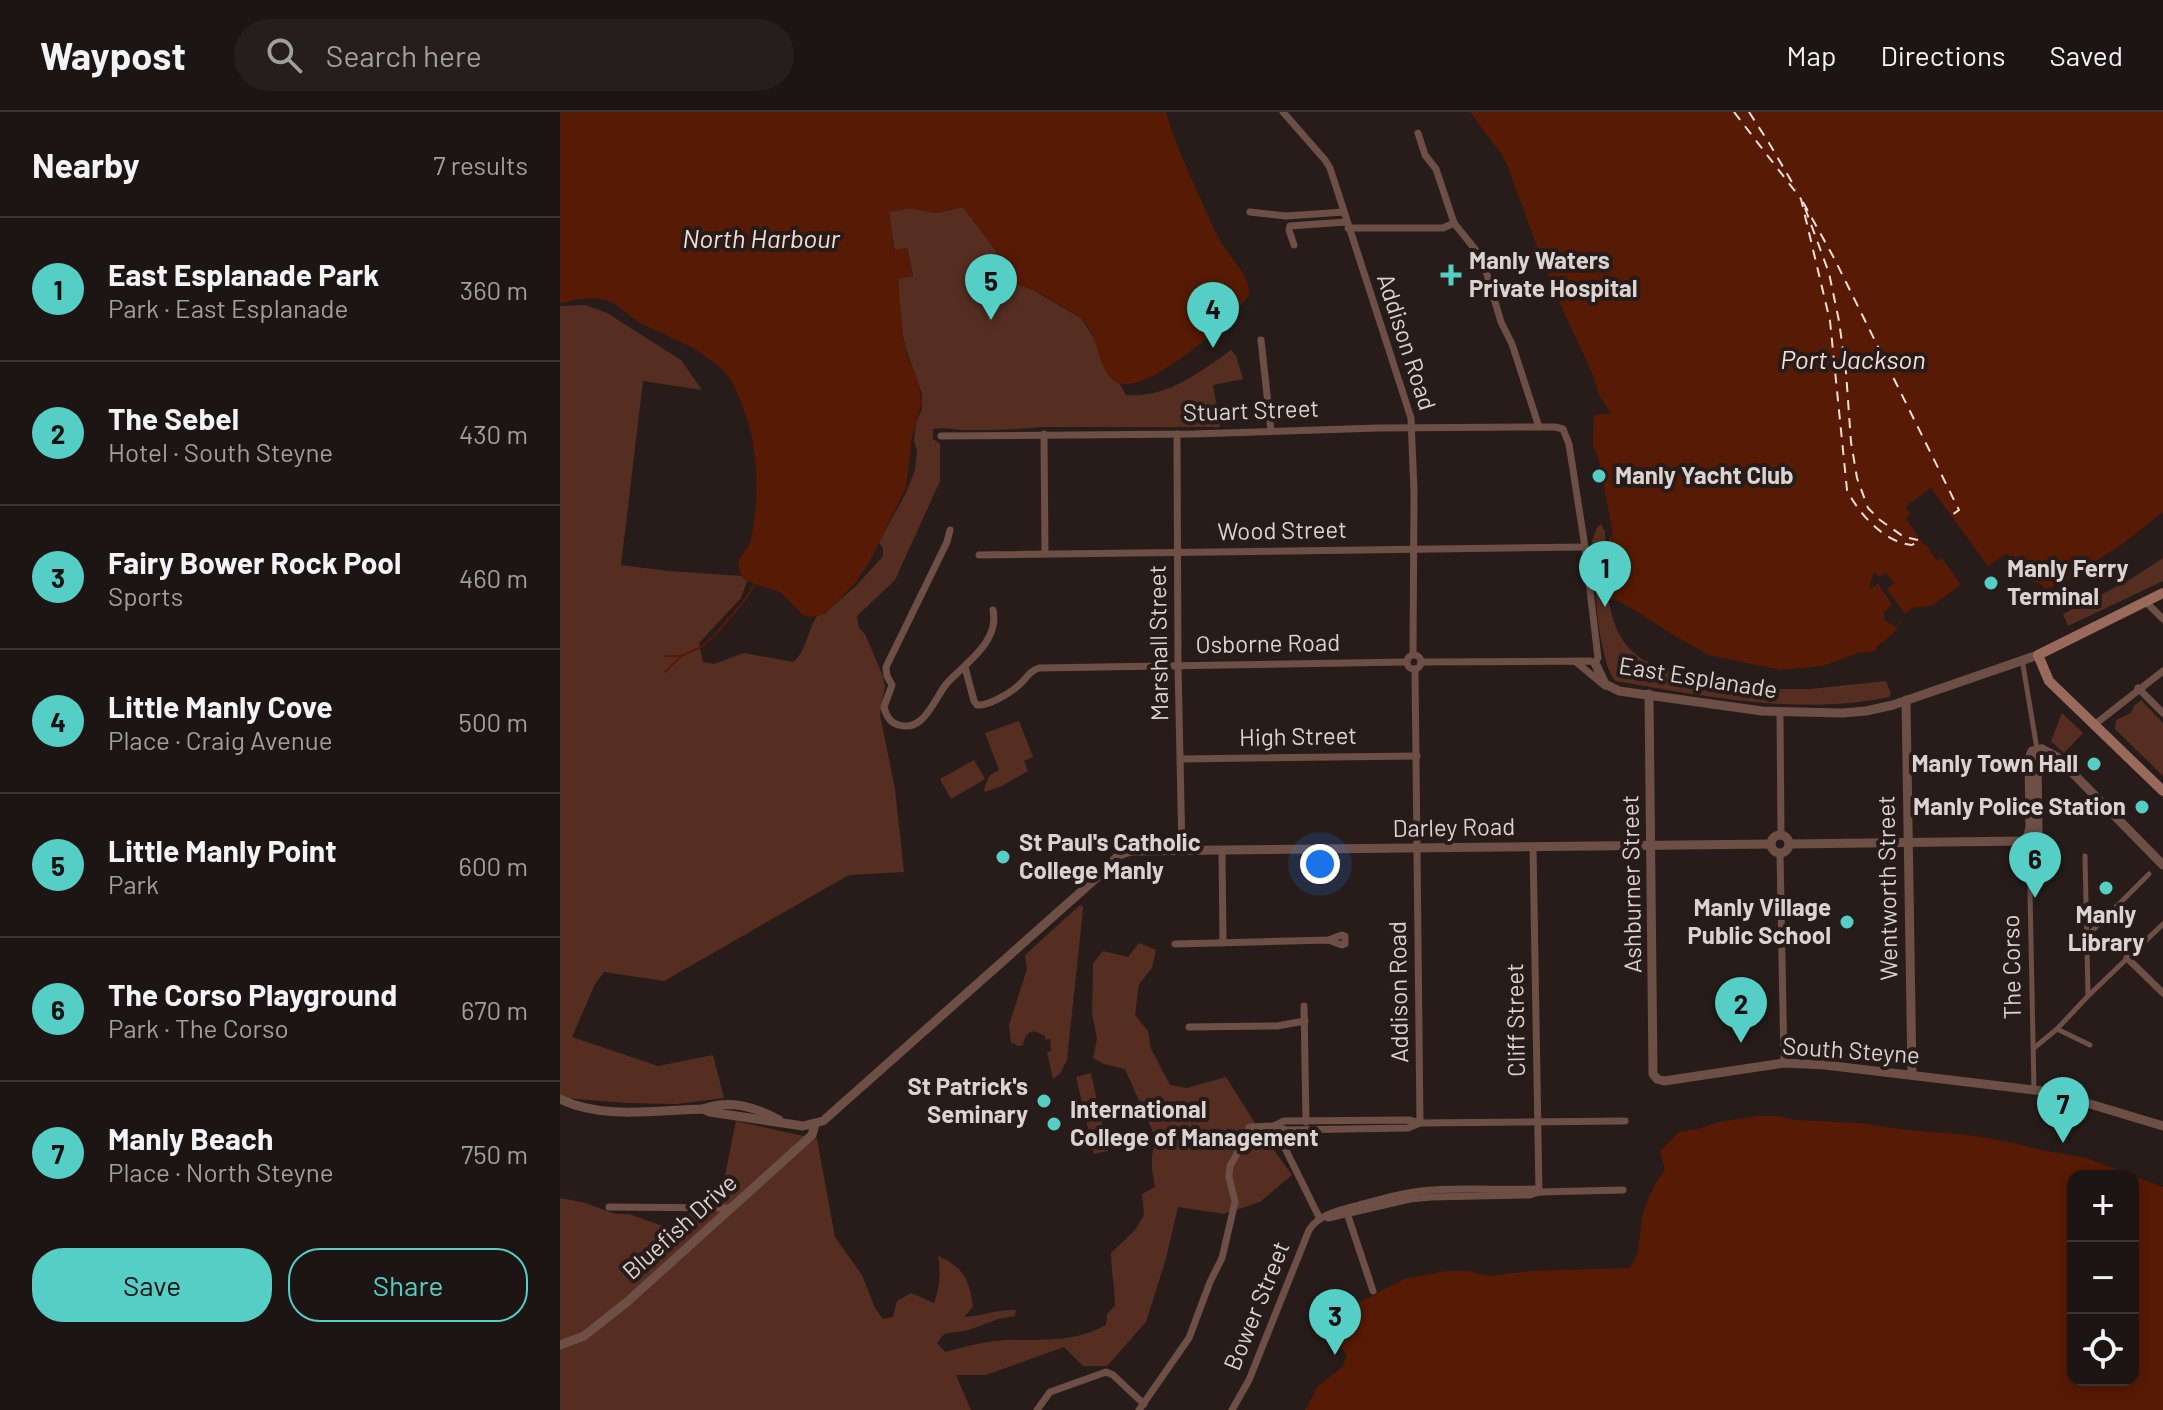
<!DOCTYPE html>
<html lang="en">
<head>
<meta charset="utf-8">
<style>
  :root { --surface:#1d1513; --page:#251e1c; --text:#f1f3f6; --muted:#a09fa0; --line:#3b3433; --accent:#55cec5 }
  body { margin:0; font-family:Barlow,sans-serif; background:var(--page); color:var(--text) }
  .controls { position:absolute; right:24px; bottom:24px; display:grid; overflow:hidden; border-radius:16px; box-shadow:0 4px 12px #0003 }
  .controls button { width:72px; height:72px; display:grid; place-items:center; padding:0; border:0; border-bottom:2px solid var(--line); background:var(--surface); color:var(--text); font:40px sans-serif }
  .you { position:absolute; left:760px; top:752px; width:28px; height:28px; margin:-20px; border:6px solid #fff; border-radius:50%; background:#1a73e8; box-shadow:0 0 0 12px #1a73e833 }
  .badge { display:grid; place-items:center; width:52px; height:52px; border-radius:50%; background:var(--accent); color:#111; font-size:26px; font-weight:700 }
  .pin { position:absolute; translate:-50% -66px; filter:drop-shadow(0 2px 4px #0008) }
  .pin::after { content:''; position:absolute; top:42px; width:28px; height:24px; background:inherit; clip-path:polygon(0 0,100% 0,50% 100%) }
  .list { margin:0; padding:0; list-style:none }
  h2 { display:flex; justify-content:space-between; align-items:center; height:104px; margin:0; padding:0 32px; font-size:34px }
  h2 small { font-size:26px; font-weight:400; color:var(--muted) }
  .list li { display:grid; grid-template-columns:52px 1fr auto; gap:24px; align-items:center; box-sizing:border-box; height:144px; padding:0 32px; border-top:2px solid var(--line) }
  .list b { display:block; font-size:30px; white-space:nowrap }
  .list p { margin:0; font-size:26px; white-space:nowrap; color:var(--muted) }
  .list em { font-size:26px; font-style:normal; color:var(--muted) }
  .actions { display:flex; gap:16px; padding:24px 32px }
  .actions a { flex:1; padding:18px 0; border:2px solid var(--accent); border-radius:32px; text-align:center; font-size:28px; color:var(--accent) }
  .actions .main { background:var(--accent); color:#111 }
  .icon { flex:none; width:44px; height:44px; fill:none; stroke:currentColor; stroke-width:2; stroke-linecap:round; stroke-linejoin:round }
  .map { position:relative; flex:none; width:1603px; height:1298px; overflow:hidden }
  header { display:flex; align-items:center; gap:48px; box-sizing:border-box; height:112px; padding:0 40px; background:var(--surface); border-bottom:2px solid var(--line) }
  header strong { font-size:38px }
  nav { display:flex; gap:44px; margin-inline-start:auto; font-size:28px }
  .search { width:560px; height:72px; background:var(--page); display:flex; align-items:center; gap:20px; box-sizing:border-box; padding:0 28px; border-radius:44px; color:var(--muted); font-size:30px }
  main { display:flex }
  aside { flex:1; background:var(--surface) }
  .map>svg:first-child { display:block }
</style>
</head>
<body>
<header>
<strong>Waypost</strong>
<div class="search"><svg class="icon" aria-label="search" viewBox="0 0 24 24"><circle cx="10" cy="10" r="6"/><path d="M15 15l6 6"/></svg>Search here</div>
<nav><a>Map</a><a>Directions</a><a>Saved</a></nav>
</header>
<main>
<aside>
<h2>Nearby<small>7 results</small></h2>
<ul class="list">
<li><span class="badge">1</span><div><b>East Esplanade Park</b><p>Park · East Esplanade</p></div><em>360 m</em></li>
<li><span class="badge">2</span><div><b>The Sebel</b><p>Hotel · South Steyne</p></div><em>430 m</em></li>
<li><span class="badge">3</span><div><b>Fairy Bower Rock Pool</b><p>Sports</p></div><em>460 m</em></li>
<li><span class="badge">4</span><div><b>Little Manly Cove</b><p>Place · Craig Avenue</p></div><em>500 m</em></li>
<li><span class="badge">5</span><div><b>Little Manly Point</b><p>Park</p></div><em>600 m</em></li>
<li><span class="badge">6</span><div><b>The Corso Playground</b><p>Park · The Corso</p></div><em>670 m</em></li>
<li><span class="badge">7</span><div><b>Manly Beach</b><p>Place · North Steyne</p></div><em>750 m</em></li>
</ul>
<div class="actions"><a class="main">Save</a><a>Share</a></div>
</aside>
<div class="map">
<svg width="1603" height="1298" viewBox="0 0 1603 1298">
  <rect width="100%" height="100%" fill="#271c19"/>
  <g fill="#562e21">
    <path d="M403 95 437 140 423 150 445 168 473 178 521 206 536 229 541 249 551 265 559 271 566 283C607 286 639 261 671 238L676 244 683 267 653 273 660 315H481C455 318 430 318 405 318 394 318 383 315 373 317V327L380 332V369L335 468 297 504 299 516 305 522 322 562 325 575 320 603 335 677 344 760 289 763 104 869 44 860 35 872 12 925 98 954 153 943 164 986 116 992 66 991 4 986 0 983V194L25 193 47 201 121 248 142 278 83 269 61 453 108 459 182 464 187 469 181 486 139 531 143 550 154 552 184 541 233 550C247 539 247 519 257 504L264 502 297 473 323 444V437L319 430 346 381 355 358 357 338 354 329 356 311 362 297V282L346 237 340 210 338 166 353 164 347 136 336 138V147L329 100 350 96 376 101Z"/>
    <path d="M1041 412 1045 420C1047 463 1041 527 1088 550 1097 554 1108 557 1118 559 1137 565 1163 565 1178 576L1180 573 1190 577H1250L1326 569 1331 582 1329 585C1239 604 1145 584 1055 569 1036 542 1035 463 1032 429L1037 416Z"/>
    <path d="M1603 446V469L1508 514 1503 502 1566 470Z"/>
    <path d="M1581 588 1603 611V664L1555 617 1556 608 1571 601 1574 594Z"/>
    <path d="M1502 601 1523 621 1504 641 1491 629Z"/>
    <path d="M459 609 473 645 464 649 468 659 442 674 425 680 424 677 429 664 439 658 425 621Z"/>
    <path d="M414 648 425 667 391 687 380 667Z"/>
    <path d="M520 793 523 795V798L507 948 500 962 493 967 487 940 491 939 490 927 485 928V924C473 917 468 917 463 931L464 933 458 934 451 930 449 913 467 857 465 843Z"/>
    <path d="M579 831 596 838 592 856 579 872 575 903 588 919 591 937 610 973 627 976 666 965 700 1019 732 1063 700 1090 664 1102 618 1095 606 1147 586 1210 547 1254H523L504 1235 426 1263H396L411 1298H0V1086L22 1090 56 1102H69L111 1117 163 1073 176 1009 257 1027 275 1125 302 1163 315 1196 323 1207 333 1205 337 1189 351 1181 374 1191C380 1174 381 1161 378 1144 403 1154 410 1169 413 1195L404 1205C422 1204 437 1197 456 1198L455 1204 438 1207 409 1218 384 1222 377 1231 385 1240C401 1236 418 1231 434 1229 476 1225 506 1234 546 1213L547 1202 555 1194C555 1176 551 1159 551 1141L575 1118 584 1103 582 1082 595 1075 592 1058V1043L596 1027 565 957 544 952 533 946 537 927 532 901 533 851 543 839 568 845Z"/>
    <path d="M531 961 548 1039 534 1042 516 965Z"/>
  </g>
  <g fill="#571a04" fill-rule="evenodd">
    <path d="M0 0H606C615 31 628 59 641 88 649 105 656 124 667 139 676 153 690 165 689 183 673 207 586 286 556 270 535 258 541 219 517 203 505 196 492 188 480 181 458 170 440 173 422 150L437 140 403 95 376 101 350 96 329 100 334 138 347 136 353 164 338 167 343 224 347 244 357 265 362 290 352 325 346 376 310 449 296 470 269 498 261 503 249 505 243 503 220 480 187 469 180 461 178 450 190 431 192 423C200 377 198 333 181 290 177 282 173 270 167 263 143 236 114 228 84 213 74 208 67 201 59 195 41 181 20 187 0 191Z"/>
    <path d="M910 0H1603V400L1564 431 1509 466 1486 478 1481 472 1470 469 1466 460 1456 454 1447 441 1371 494 1352 496 1345 502 1333 522 1316 535V539L1298 541 1263 554 1220 558 1149 543 1113 523 1070 495 1051 486C1048 466 1048 446 1049 426L1053 422 1039 349 1033 333 1034 303 1051 301 1040 285 1033 263 992 174 991 173V176L983 178 982 173 991 172 986 156 982 154 981 150 983 147 981 146 948 55 942 43Z"/>
    <path d="M1198 1004H1218L1237 1008 1299 1011 1348 1018 1409 1023 1454 1031 1481 1038 1526 1046 1603 1075V1298H745L758 1274 785 1253 784 1250 787 1244 775 1225 784 1202 789 1196 844 1167 887 1159H907L929 1164 969 1159 1069 1156C1083 1141 1078 1118 1084 1099 1088 1085 1096 1069 1105 1058L1100 1039 1119 1020 1138 1017 1159 1010ZM1513 1064H1573V1268H1513Z"/>
  </g>
  <g fill="#271c19">
    <path d="M1371 376 1428 454 1401 473 1382 446 1377 449 1365 432 1363 433 1346 406 1351 402 1345 395Z"/>
    <path d="M1314 459 1320 465 1326 461 1334 471 1327 477 1345 502 1336 515 1324 508V500L1332 492 1318 472 1309 477Z"/>
  </g>
  <g fill="none" stroke-linecap="round" stroke-linejoin="round">
    <g stroke="#571a04" stroke-width="2">
      <path d="M105 544H120"/>
      <path d="M105 560 121 544 141 535 153 525 185 488 195 471"/>
    </g>
    <g stroke="#f4ded8" stroke-width="2" stroke-dasharray="10 8" stroke-linecap="butt">
      <path d="M1174 0 1241 87 1270 209 1287 378C1298 401 1325 431 1352 433L1360 428"/>
      <path d="M1189 0 1209 31 1236 77"/>
      <path d="M1243 90 1274 146 1399 398 1392 403"/>
      <path d="M1245 96 1269 161 1279 209 1286 260 1291 330 1297 366 1308 396 1320 408 1344 425 1358 428"/>
    </g>
    <g stroke="#6d4f46" stroke-width="5">
      <path d="M1462 547 1477 637"/>
      <path d="M1469 731 1474 978"/>
      <path d="M1525 744 1528 883"/>
      <path d="M1527 824 1589 762"/>
      <path d="M1497 917 1530 933"/>
      <path d="M1474 936 1497 917 1528 884 1603 812"/>
    </g>
    <g stroke="#6d4f46" stroke-width="7">
      <path d="M723 0 765 48 770 56 851 306 854 380 853 542"/>
      <path d="M690 100 726 104 784 100"/>
      <path d="M894 111 922 146 941 210 952 232 979 315"/>
      <path d="M788 116H883L894 111 876 57 865 43 858 21"/>
      <path d="M734 133 729 118 730 114 786 110"/>
      <path d="M701 228 711 319"/>
      <path d="M484 322 485 442"/>
      <path d="M617 322 618 553 622 740"/>
      <path d="M381 324 633 322 818 316 979 315H995L1003 317 1009 332 1025 435 1038 546 1035 551 1030 549 861 550"/>
      <path d="M390 418 387 430 326 555 327 564 332 573 324 595C326 604 330 611 339 613 365 621 375 584 388 570 406 551 440 529 433 498"/>
      <path d="M419 443 1025 435"/>
      <path d="M1586 490 1603 507"/>
      <circle cx="854" cy="550" r="7"/>
      <path d="M1016 550 1045 574"/>
      <path d="M405 555 414 589 417 593C429 594 450 581 459 573 467 566 469 559 479 556L846 550"/>
      <path d="M855 557 860 1011"/>
      <path d="M1578 576 1603 601"/>
      <path d="M1220 599 1221 724"/>
      <path d="M1534 613 1603 559"/>
      <path d="M621 647 857 644"/>
      <path d="M973 735 979 1080"/>
      <path d="M662 739 663 831"/>
      <path d="M1220 741 1224 951"/>
      <path d="M615 832 768 828 782 823 785 824V832L782 833 768 828"/>
      <path d="M1567 846 1603 881"/>
      <path d="M744 894 746 1010"/>
      <path d="M629 915 717 914 745 909"/>
      <path d="M714 1014 724 1009 849 1008 860 1011 1065 1009"/>
      <path d="M714 1014 760 1107"/>
      <path d="M49 1095 170 1096"/>
      <path d="M787 1101 813 1179"/>
      <path d="M768 1106 850 1087 871 1085 970 1083 979 1080"/>
      <path d="M477 1298 490 1280 546 1260 553 1263 584 1292"/>
      <path d="M579 1298 629 1226 650 1170 662 1146 675 1090 669 1065 670 1054 685 1028 689 1015 714 1014 727 1018 848 1016 860 1011"/>
      <path d="M672 1298 689 1268 749 1118C760 1101 781 1098 799 1093 823 1087 848 1079 873 1078 906 1076 940 1078 974 1077L979 1080 1063 1078"/>
    </g>
    <g stroke="#6d4f46" stroke-width="9">
      <path d="M1035 551 1045 572 1059 579 1202 599 1282 601 1306 599 1333 593 1478 543"/>
      <path d="M1089 582 1093 962 1097 967 1104 969 1224 951 1265 953 1490 980 1603 1014"/>
      <path d="M1346 588 1352 963"/>
      <path d="M1482 637 1497 645 1603 753"/>
      <circle cx="1220" cy="732" r="9"/>
      <path d="M1464 729 1468 723 1470 715 1469 647 1472 639 1482 637"/>
      <path d="M1229 732 1464 729 1473 731 1478 722 1477 648 1482 637"/>
      <path d="M0 987C43 1008 97 998 143 997L150 1000 243 1014 263 1009 551 753C555 744 561 742 571 739L1211 732"/>
      <path d="M143 997C170 987 195 995 219 1008"/>
      <path d="M0 1233 24 1224 67 1190 252 1023 255 1012"/>
    </g>
    <path stroke="#996a5b" stroke-width="10" d="M1603 481 1478 543 1489 569 1603 679"/>
  </g>
  <g fill="#55cec5" stroke="#271c19" stroke-width="3">
    <path d="M887 151h8v8h8v8h-8v8h-8v-8h-8v-8h8z"/>
    <circle cx="1039" cy="364" r="8"/>
    <circle cx="1431" cy="471" r="8"/>
    <circle cx="1534" cy="652" r="8"/>
    <circle cx="1582" cy="695" r="8"/>
    <circle cx="443" cy="745" r="8"/>
    <circle cx="1546" cy="776" r="8"/>
    <circle cx="1287" cy="810" r="8"/>
    <circle cx="484" cy="989" r="8"/>
    <circle cx="494" cy="1012" r="8"/>
  </g>
  <g text-anchor="middle" stroke-width="8" stroke-linejoin="round" paint-order="stroke">
    <g font-size="24" font-weight="bold" fill="#dbd3d1" stroke="#271c19" text-anchor="start">
      <text x="909" y="157">Manly Waters<tspan x="909" dy="28">Private Hospital</tspan></text>
      <text x="1055" y="372">Manly Yacht Club</text>
      <text x="1447" y="465">Manly Ferry<tspan x="1447" dy="28">Terminal</tspan></text>
      <text x="1518" y="660" text-anchor="end">Manly Town Hall</text>
      <text x="1566" y="703" text-anchor="end">Manly Police Station</text>
      <text x="459" y="739">St Paul's Catholic<tspan x="459" dy="28">College Manly</tspan></text>
      <text x="1271" y="804" text-anchor="end">Manly Village<tspan x="1271" dy="28">Public School</tspan></text>
      <text x="1546" y="811" text-anchor="middle">Manly<tspan x="1546" dy="28">Library</tspan></text>
      <text x="468" y="983" text-anchor="end">St Patrick's<tspan x="468" dy="28">Seminary</tspan></text>
      <text x="510" y="1006">International<tspan x="510" dy="28">College of Management</tspan></text>
    </g>
    <g font-size="24" fill="#dbd3d1" stroke="#271c19">
      <text transform="translate(846 230) rotate(72)" y="8">Addison Road</text>
      <text transform="translate(691 299) rotate(-2)" y="8">Stuart Street</text>
      <text transform="translate(722 419) rotate(-1)" y="8">Wood Street</text>
      <text transform="translate(599 531) rotate(-91)" y="8">Marshall Street</text>
      <text transform="translate(708 532) rotate(-1)" y="8">Osborne Road</text>
      <text transform="translate(1138 566) rotate(9)" y="8">East Esplanade</text>
      <text transform="translate(738 625) rotate(-1)" y="8">High Street</text>
      <text transform="translate(894 716) rotate(-1)" y="8">Darley Road</text>
      <text transform="translate(1072 772) rotate(-91)" y="8">Ashburner Street</text>
      <text transform="translate(1328 776) rotate(-91)" y="8">Wentworth Street</text>
      <text transform="translate(1452 855) rotate(-91)" y="8">The Corso</text>
      <text transform="translate(839 880) rotate(-91)" y="8">Addison Road</text>
      <text transform="translate(956 908) rotate(-91)" y="8">Cliff Street</text>
      <text transform="translate(1291 939) rotate(4)" y="8">South Steyne</text>
      <text transform="translate(120 1115) rotate(-42)" y="8">Bluefish Drive</text>
      <text transform="translate(697 1194) rotate(-68)" y="8">Bower Street</text>
    </g>
    <g font-size="26" font-style="italic" fill="#f4ded8" stroke="#271c19">
      <text x="201" y="136">North Harbour</text>
      <text x="1293" y="257">Port Jackson</text>
    </g>
  </g>
</svg>
<div class="controls">
<button>+</button>
<button>−</button>
<button><svg class="icon" aria-label="locate" viewBox="0 0 24 24"><circle cx="12" cy="12" r="6"/><path d="M12 2v4M12 18v4M2 12h4M18 12h4"/></svg></button>
</div>
<div class="you"></div>
<div class="pin badge" style="left:1045px;top:495px">1</div>
<div class="pin badge" style="left:1181px;top:931px">2</div>
<div class="pin badge" style="left:775px;top:1243px">3</div>
<div class="pin badge" style="left:653px;top:236px">4</div>
<div class="pin badge" style="left:431px;top:208px">5</div>
<div class="pin badge" style="left:1475px;top:786px">6</div>
<div class="pin badge" style="left:1503px;top:1031px">7</div>
</div>
</main>
</body>
</html>
